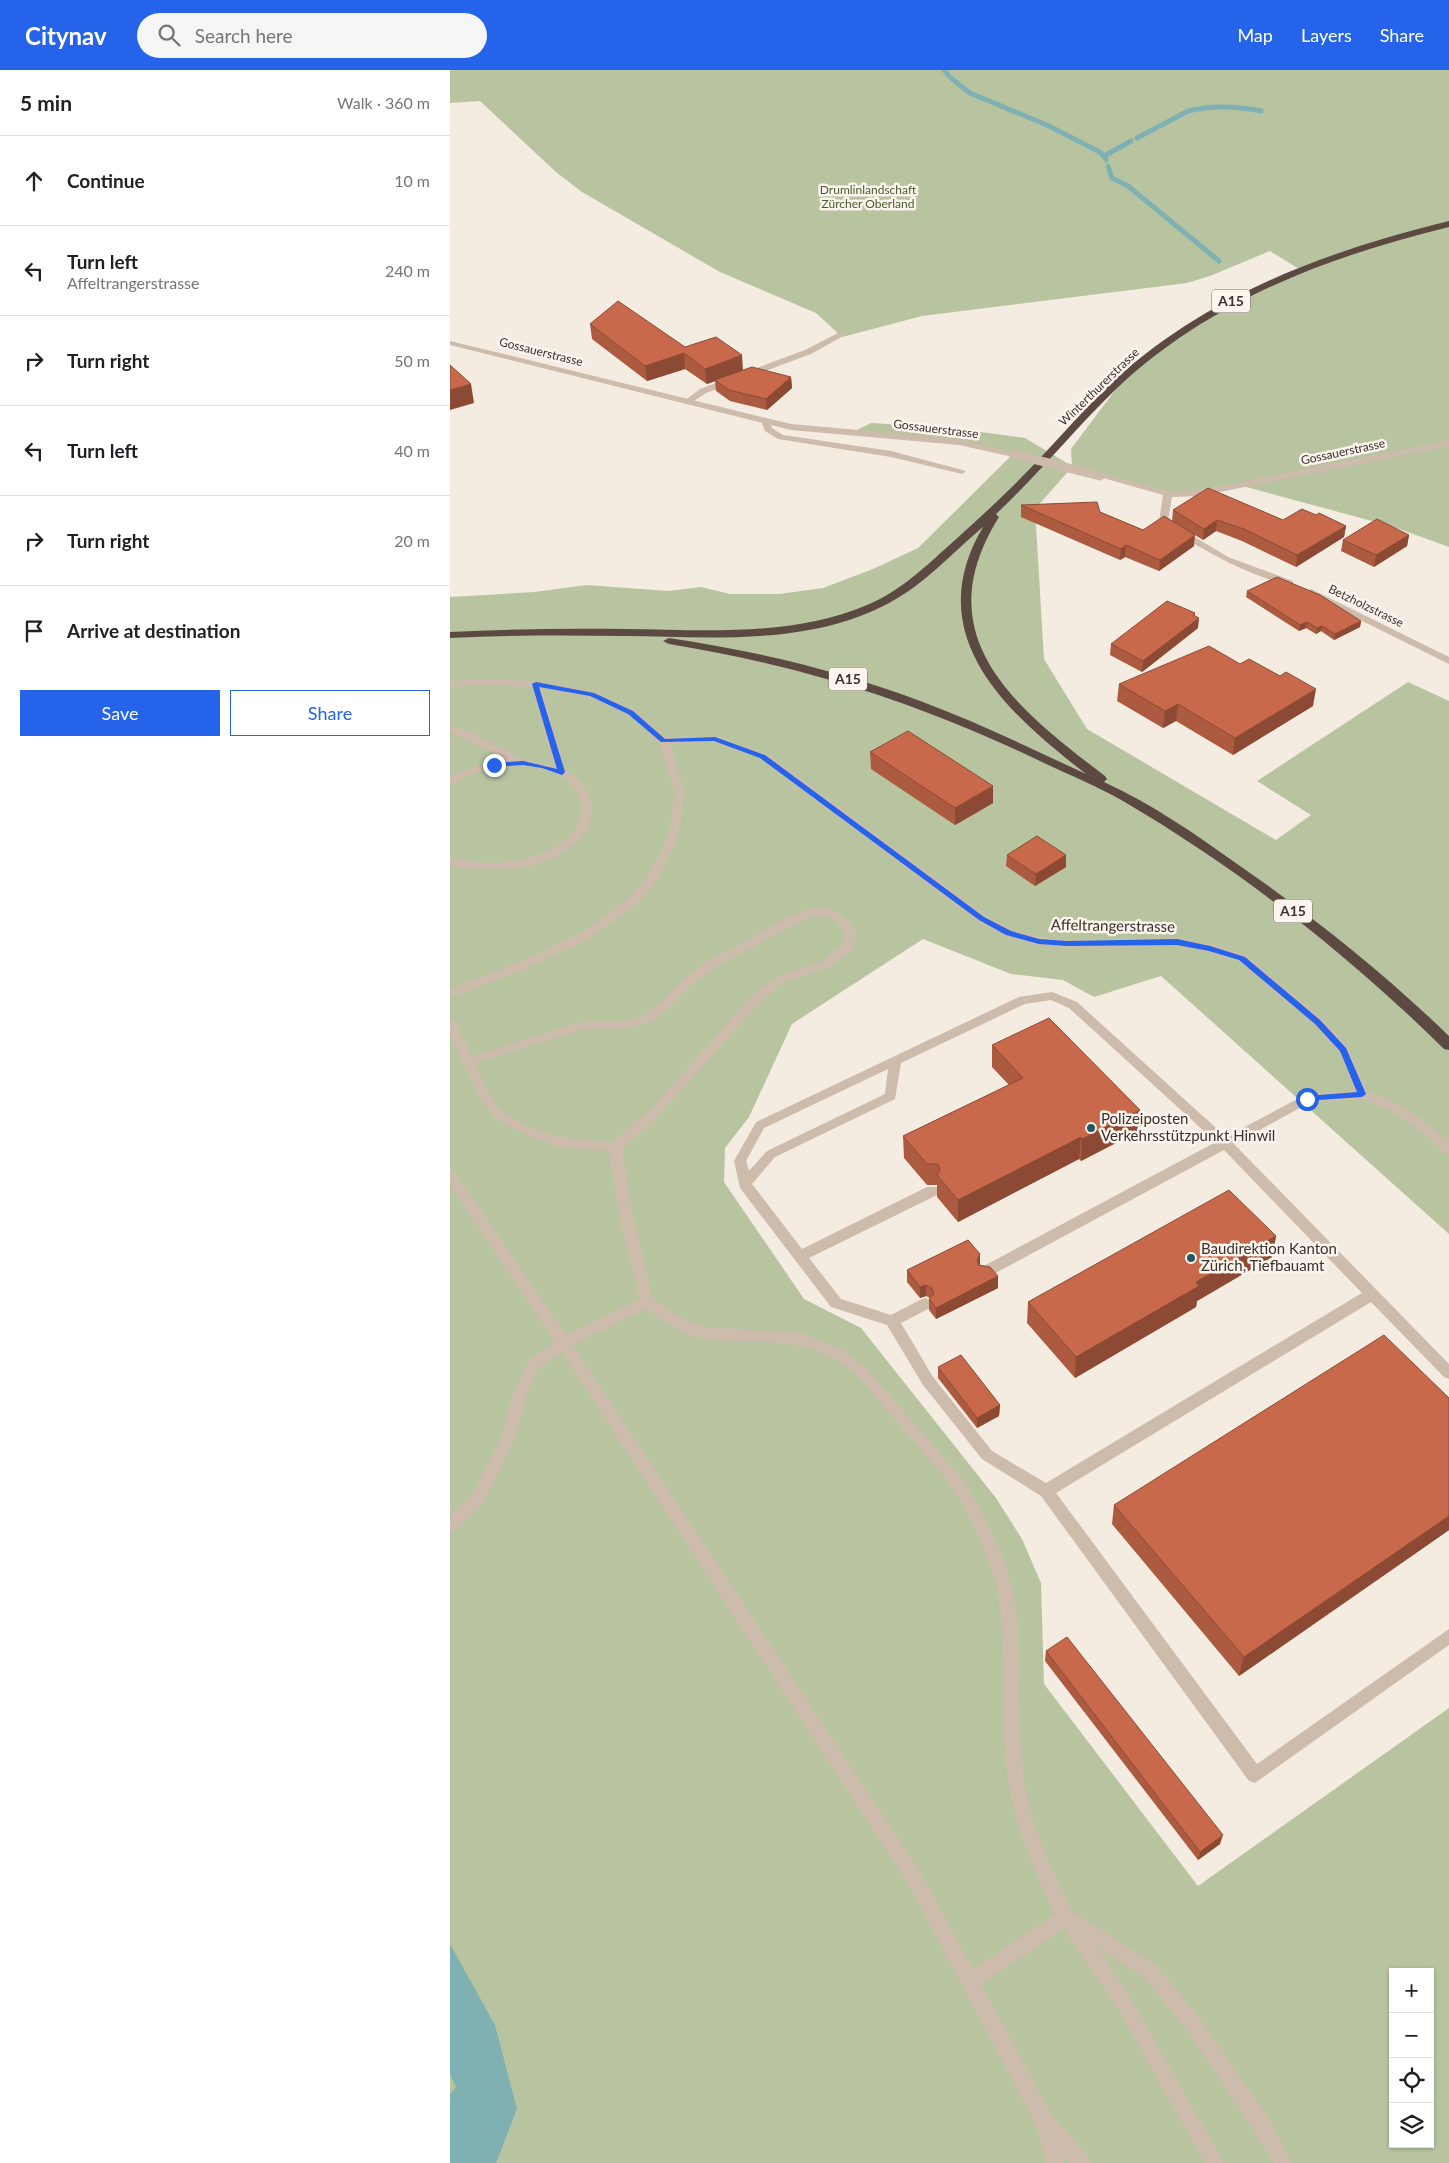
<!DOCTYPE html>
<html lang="en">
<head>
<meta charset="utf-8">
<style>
  :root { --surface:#fff; --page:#f6f6f6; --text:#202124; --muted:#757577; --line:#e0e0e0; --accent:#2563eb }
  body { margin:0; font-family:Lato,sans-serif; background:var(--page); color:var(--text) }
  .controls { position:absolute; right:15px; bottom:15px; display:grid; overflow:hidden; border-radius:0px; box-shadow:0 1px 4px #0004 }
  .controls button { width:45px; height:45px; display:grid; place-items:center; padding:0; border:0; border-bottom:1px solid var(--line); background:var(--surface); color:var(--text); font:25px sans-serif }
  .stop { position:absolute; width:15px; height:15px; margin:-11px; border:4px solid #2563eb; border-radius:50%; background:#fff }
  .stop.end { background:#2563eb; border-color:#fff; box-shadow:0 1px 5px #0008 }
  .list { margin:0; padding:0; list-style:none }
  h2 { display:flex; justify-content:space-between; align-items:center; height:65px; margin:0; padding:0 20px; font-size:21px }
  h2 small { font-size:16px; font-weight:400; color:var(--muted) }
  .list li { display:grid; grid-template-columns:32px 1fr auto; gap:15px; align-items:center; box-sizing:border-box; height:90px; padding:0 20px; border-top:1px solid var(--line) }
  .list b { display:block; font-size:19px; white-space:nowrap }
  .list p { margin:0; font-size:16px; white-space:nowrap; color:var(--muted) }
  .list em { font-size:16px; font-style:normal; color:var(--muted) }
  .actions { display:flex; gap:10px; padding:15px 20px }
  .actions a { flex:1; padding:11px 0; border:1px solid var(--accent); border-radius:0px; text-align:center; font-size:18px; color:var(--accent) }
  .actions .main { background:var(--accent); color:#fff }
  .icon { flex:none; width:28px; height:28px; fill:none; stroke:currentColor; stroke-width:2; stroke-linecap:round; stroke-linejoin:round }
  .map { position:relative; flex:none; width:999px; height:2093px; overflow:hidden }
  header { display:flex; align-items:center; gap:30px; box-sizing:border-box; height:70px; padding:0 25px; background:var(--accent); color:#fff }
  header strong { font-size:24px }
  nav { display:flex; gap:28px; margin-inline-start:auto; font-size:18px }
  .search { width:350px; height:45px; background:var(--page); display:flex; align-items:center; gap:12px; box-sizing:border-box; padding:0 18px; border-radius:28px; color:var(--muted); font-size:19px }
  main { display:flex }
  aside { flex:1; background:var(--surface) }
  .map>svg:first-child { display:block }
</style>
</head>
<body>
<header>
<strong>Citynav</strong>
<div class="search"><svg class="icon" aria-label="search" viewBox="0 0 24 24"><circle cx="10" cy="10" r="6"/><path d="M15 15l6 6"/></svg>Search here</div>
<nav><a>Map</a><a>Layers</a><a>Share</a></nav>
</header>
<main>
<aside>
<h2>5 min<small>Walk · 360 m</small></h2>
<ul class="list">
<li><svg class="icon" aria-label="ahead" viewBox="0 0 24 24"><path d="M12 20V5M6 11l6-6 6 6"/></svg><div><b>Continue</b></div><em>10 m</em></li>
<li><svg class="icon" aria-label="left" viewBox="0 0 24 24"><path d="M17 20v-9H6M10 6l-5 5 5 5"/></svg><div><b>Turn left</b><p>Affeltrangerstrasse</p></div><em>240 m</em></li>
<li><svg class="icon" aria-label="right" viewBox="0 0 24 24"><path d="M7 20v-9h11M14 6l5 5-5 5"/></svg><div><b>Turn right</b></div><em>50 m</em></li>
<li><svg class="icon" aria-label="left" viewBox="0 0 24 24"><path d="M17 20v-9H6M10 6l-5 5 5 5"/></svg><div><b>Turn left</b></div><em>40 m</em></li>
<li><svg class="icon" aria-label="right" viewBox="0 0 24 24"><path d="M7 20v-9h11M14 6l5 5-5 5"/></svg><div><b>Turn right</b></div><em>20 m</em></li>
<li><svg class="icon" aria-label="arrive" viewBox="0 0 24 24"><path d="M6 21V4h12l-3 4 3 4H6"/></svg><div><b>Arrive at destination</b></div></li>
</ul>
<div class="actions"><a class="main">Save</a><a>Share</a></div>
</aside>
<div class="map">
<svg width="999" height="2093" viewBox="0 0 999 2093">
  <rect width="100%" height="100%" fill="#f4ebe1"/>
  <path fill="#b8c4a0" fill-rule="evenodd" d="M0 0H999V477L944 457 789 415 718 424 623 396 585 439 594 589 637 659 826 770 861 745 807 711 958 612 999 631V1164L711 906 644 927 613 910 561 904 473 869 342 954 299 1047 275 1078 274 1112 354 1229 411 1258 546 1428 572 1469 591 1513 594 1614 748 1816 999 1638V2093H0V527L85 522 136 515 219 521 251 517 280 524H329L373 518 423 499 468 478 563 384 509 372 399 364 421 353 501 358 575 368 622 396 621 379 675 307 727 265 849 199 820 181 760 206 737 213 472 246 392 267 366 243 270 202 132 122 106 102 30 31 0 33ZM943 1902H980V2074H943Z"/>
  <path fill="#7fb0b2" d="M0 1874 45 1955 67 2039 46 2093H0V2024L6 2017 0 2004Z"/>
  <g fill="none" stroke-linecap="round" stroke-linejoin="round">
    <g stroke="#7fb0b2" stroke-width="5">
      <path d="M494 0 499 6"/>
      <path d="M502 9 520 23 597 55 644 79 651 83 656 90"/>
      <path d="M687 68 738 41C763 35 786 36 811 41"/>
      <path d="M654 86 681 71"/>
      <path d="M658 96 662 108 678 116 769 191"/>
    </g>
    <g fill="#cdbbac" fill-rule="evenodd">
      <path d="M390 262 397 264 361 284 256 323 241 333 234 331 250 319 355 280Z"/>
      <path d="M312 349H318L322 358 333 365 441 381 516 401 512 404 441 387 328 369 315 361 311 351Z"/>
      <path d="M24 609 86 611 142 621 185 640 219 671 235 723 229 761 223 778 204 814 185 836 138 869 80 897 0 928V919L72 891 130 863 177 830 196 809 213 778 219 761 225 723 209 672 177 644 139 627 92 618C98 638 103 657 109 677 111 684 112 693 115 699 117 702 121 703 124 706 133 713 140 722 142 734 143 744 139 755 134 763 105 802 43 806 0 795V787C36 797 78 795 110 774 117 769 125 762 128 754 146 709 91 694 58 696 44 697 30 701 17 706 12 709 6 713 0 714V707C18 697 38 692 59 690L0 662V655L20 662 75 690 104 696 82 617 24 615 0 617V611Z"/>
      <path d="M362 838C390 840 392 841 407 864L402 879 381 897 360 903 329 916 309 933 208 1046 172 1079 183 1146 203 1229 230 1247 254 1257 351 1263 394 1280 416 1298 515 1412 543 1465 555 1493 563 1522 568 1553 570 1665 574 1711 581 1743 596 1787 622 1841 707 1896 750 1949 821 2052 842 2093H823L807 2066 738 1961 695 1908 647 1877 679 1925 774 2093H755L667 1937 614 1859 531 1914 601 2044 638 2086 640 2093H619L612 2085 614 2093H596L585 2053 459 1815 112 1282 89 1298 77 1324 65 1368 34 1432 5 1461 0 1463V1446L24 1422 51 1368 63 1324 79 1290 105 1272 0 1115V1100L5 1102 116 1265 190 1229 169 1146 159 1081 108 1077 73 1063 46 1049 30 1028 0 966V949L4 950 22 986 131 952 175 951 196 944 211 932 233 909 255 893 342 845ZM363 846C382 847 385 848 395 864L393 874 373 891 352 897 321 910 301 927 200 1040 162 1072C125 1069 86 1067 55 1043 40 1032 33 1009 25 993L131 960 175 959 204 950 219 938 241 915 263 899 350 851ZM196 1239C213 1250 233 1266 254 1269 298 1275 344 1266 383 1288 409 1302 433 1336 452 1358 470 1378 490 1399 505 1422 519 1443 530 1469 539 1492 559 1547 552 1607 554 1664 556 1733 575 1782 605 1844L523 1899 471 1803 123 1275Z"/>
      <path d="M602 922 627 932 776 1067 853 1026 912 1019 916 1021 918 1024 916 1027 912 1029 859 1033 784 1074 999 1294V1309L994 1307 921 1232 606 1423 807 1694 999 1559V1575L805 1713 799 1711 591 1426 532 1389 473 1315 437 1255 381 1237 290 1118 284 1091 306 1052 569 927ZM601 930 619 938 766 1072 530 1198 528 1202 530 1206 535 1207 540 1206 774 1080 912 1223 596 1413 542 1381 483 1307 451 1253 480 1238 482 1234 480 1230 475 1228 470 1230 441 1245 391 1229 359 1188 487 1125 488 1121 487 1117H477L352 1179 302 1114 325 1087 445 1029 451 993 575 934ZM438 999 435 1024 317 1081 299 1101 296 1091 314 1058Z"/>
    </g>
    <g fill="#cdbbac" fill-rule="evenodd">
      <path d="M0 271 341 354 509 369 567 384 563 387 509 375 341 360 0 275Z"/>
      <path d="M999 370V376L750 426 722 427 718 451 778 487 843 511V515L840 516C792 503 752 479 710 454L709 452 713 425 646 406 650 403 718 421 750 420Z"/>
      <path d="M861 519 999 587V594L858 524 856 522Z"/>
      <path d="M265 666 317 684 535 845 563 860 589 867 617 870 727 868 760 874 796 885 872 949 898 977 917 1021C953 1034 971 1047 999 1072V1085L995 1083C964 1055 948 1042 908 1027L889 982 864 955 788 891 759 882 727 876 617 878 589 875 555 866 527 851 309 688 264 672 214 674 209 671 214 668Z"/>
    </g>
    <path fill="#5c4a42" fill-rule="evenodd" d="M999 151V157C876 187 757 232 664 321 623 361 588 405 546 444L549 447C474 567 566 638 655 706L657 709 654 712C702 734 747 765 790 796 864 847 935 904 999 966V980L994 979C898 884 789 799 673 731 647 716 619 705 592 692 469 633 354 596 219 574L213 571 219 568C306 581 391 601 473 632 529 653 582 679 636 704 556 642 469 565 533 457 502 483 475 514 439 533 360 576 261 567 174 566 116 565 58 565 0 568V562C59 559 117 558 176 559 256 560 342 567 417 535 451 521 477 495 504 471 525 452 546 433 566 413 597 382 625 349 656 318 751 227 873 182 999 151Z"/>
    <path stroke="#cdbbac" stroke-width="9" d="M563 384 650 406"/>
  </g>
  <g fill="#ac5a40">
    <path d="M140 254 235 277 293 300 341 307 342 318 317 340 280 331 266 321 265 311 257 314 235 299 197 311 142 269Z"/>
    <path d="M571 435 650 442 693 460 744 476 709 501 675 487 670 490 571 447Z"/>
    <path d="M723 440 833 450 866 445 896 456 894 467 846 497 792 471 766 461 753 470 722 451Z"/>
    <path d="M959 465 957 476 924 497 891 481 893 470Z"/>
    <path d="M797 521 911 551 910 557 884 570 871 561 866 564 856 558 849 561 796 527Z"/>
    <path d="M744 545 748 558 692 602 660 585 661 574Z"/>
    <path d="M669 614 863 636 783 685 726 651 713 658 667 631Z"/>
    <path d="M420 682 543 733 505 755 421 699Z"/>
    <path d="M557 785H616V797L585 816 556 796Z"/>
    <path d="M542 975 687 1062 631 1091 629 1089 508 1152 487 1127V1115H477L454 1088 453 1066 559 1015 542 997Z"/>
    <path d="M826 1166 822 1187 747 1231 746 1237 625 1308 577 1253 578 1232Z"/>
    <path d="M530 1196 548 1218 486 1249 479 1240V1229L480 1228 476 1226 470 1228 457 1212V1200Z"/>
    <path d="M488 1297 550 1335 549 1346 527 1358 488 1308Z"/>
    <path d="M999 1328V1460L789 1606 662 1454 664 1435Z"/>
    <path d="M596 1581 770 1774 748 1790 595 1591Z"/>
  </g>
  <g fill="#8c4a34">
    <path d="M234 283 235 299 197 311 195 296Z"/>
    <path d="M292 285 293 301 257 314 255 299Z"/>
    <path d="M341 307 342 318 317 340 316 329Z"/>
    <path d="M21 314 24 333 0 340V320Z"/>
    <path d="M767 450 766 461 753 470 754 459Z"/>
    <path d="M896 456 894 467 846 497 847 485Z"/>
    <path d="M745 465 744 476 709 501 710 490Z"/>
    <path d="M959 465 957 476 924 497 926 485Z"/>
    <path d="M676 475 675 487 670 490 671 479Z"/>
    <path d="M745 543 744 552 749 548 748 558 692 602 693 591Z"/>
    <path d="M911 551 910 557 884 570 885 564Z"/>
    <path d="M857 552 856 558 849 561 850 555Z"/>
    <path d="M872 556 871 561 866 564 867 558Z"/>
    <path d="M866 619 863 636 783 685 785 668Z"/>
    <path d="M728 634 726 651 713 658 715 641Z"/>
    <path d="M543 716V733L505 755V738Z"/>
    <path d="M616 785V797L585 816 586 804Z"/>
    <path d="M690 1040 687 1062 631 1091 632 1069Z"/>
    <path d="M631 1067 629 1089 508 1152V1130Z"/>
    <path d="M826 1166 822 1187 747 1231 746 1237 625 1308 626 1287 746 1212Z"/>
    <path d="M530 1184V1196L526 1201 527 1190Z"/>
    <path d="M548 1206V1218L486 1249V1238Z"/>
    <path d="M476 1215V1226L470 1228V1217Z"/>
    <path d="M550 1335 549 1346 527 1358V1348Z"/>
    <path d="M999 1446V1460L789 1606 794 1587Z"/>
    <path d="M773 1765 770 1774 748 1790 750 1782Z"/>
  </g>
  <g fill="#c8694b" stroke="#8c4a34">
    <path d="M168 231 235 277 266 267 292 285 255 299 234 283 195 296 140 254Z"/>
    <path d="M0 295 21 314 0 320Z"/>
    <path d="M302 297 341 307 316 329 279 320 265 310Z"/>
    <path d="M758 418 833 450 852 439 866 445 869 443 896 456 847 485 794 459 767 450 754 459 723 440Z"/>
    <path d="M647 432 650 442 693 460 714 446 745 465 710 490 676 475 671 479 571 435Z"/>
    <path d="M927 449 959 465 926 485 893 470Z"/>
    <path d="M827 507 870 525 911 551 885 564 872 556 867 558 857 552 850 555 797 521Z"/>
    <path d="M717 531 745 543 743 545 749 548 693 591 661 574Z"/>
    <path d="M759 576 790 594 799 589 830 606 836 602 866 619 785 668 728 634 715 641 669 614Z"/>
    <path d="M458 661 543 716 505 738 420 682Z"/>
    <path d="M587 766 616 785 586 804 557 785Z"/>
    <path d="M599 948 690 1040 632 1069 631 1067 508 1130 487 1105 490 1100 488 1094H477L453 1066 573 1008 542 975Z"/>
    <path d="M779 1120 826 1166 746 1212 749 1216 626 1287 578 1232Z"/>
    <path d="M518 1170 530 1184 527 1190 529 1195 540 1197 548 1206 486 1238 479 1229 484 1224 482 1218 476 1215 470 1217 457 1200Z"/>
    <path d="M934 1265 999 1328V1446L794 1587 664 1435Z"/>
    <path d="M511 1285 550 1335 527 1348 488 1297Z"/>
    <path d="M617 1567 773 1765 750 1782 596 1581Z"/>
  </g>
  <path fill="#2563eb" d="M86 612 144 623 183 641 215 669 265 667 315 685 534 847 561 861 589 869 617 871 727 869 760 876 795 887 870 950 896 978 916 1024 912 1027 854 1031V1027L857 1026 907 1022 890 981 865 954 789 890 759 881 727 875 617 876 589 874 556 865 529 850 310 688 264 671 211 672 178 644 140 626 89 617 115 702 112 705 92 698 73 695 42 697V694L44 693 73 691 107 699 82 614Z"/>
  <g fill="#1f5a5e" stroke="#fbf5ee" stroke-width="2">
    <circle cx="641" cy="1058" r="5"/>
    <circle cx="741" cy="1188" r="5"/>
  </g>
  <g text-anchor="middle" stroke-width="5" stroke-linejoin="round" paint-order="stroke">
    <g font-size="12" fill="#4a5a2e" stroke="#fbf5ee">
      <text x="418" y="124">Drumlinlandschaft<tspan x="418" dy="14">Zürcher Oberland</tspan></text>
    </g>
    <g font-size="12" fill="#3b302b" stroke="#fbf5ee">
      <text transform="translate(91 282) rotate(14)" y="4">Gossauerstrasse</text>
      <text transform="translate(649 317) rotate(-44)" y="4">Winterthurerstrasse</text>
      <text transform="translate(486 359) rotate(7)" y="4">Gossauerstrasse</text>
      <text transform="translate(893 382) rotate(-12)" y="4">Gossauerstrasse</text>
      <text transform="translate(916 536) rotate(26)" y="4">Betzholzstrasse</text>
    </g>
    <g fill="#fbf5ee" stroke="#756b66" stroke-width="1">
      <rect x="762" y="219.5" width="38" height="23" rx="4"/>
      <rect x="379" y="597.5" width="38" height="23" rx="4"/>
      <rect x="824" y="829.5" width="38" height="23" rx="4"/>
    </g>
    <g font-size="14" font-weight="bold" fill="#3b302b">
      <text x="781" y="236">A15</text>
      <text x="398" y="614">A15</text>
      <text x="843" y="846">A15</text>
    </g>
    <g font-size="15" fill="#3b302b" stroke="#fbf5ee">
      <text transform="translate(663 856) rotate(1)" y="5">Affeltrangerstrasse</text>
    </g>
    <g font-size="15" fill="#3b302b" stroke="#fbf5ee" text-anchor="start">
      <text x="651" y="1054">Polizeiposten<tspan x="651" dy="17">Verkehrsstützpunkt Hinwil</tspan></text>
      <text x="751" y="1184">Baudirektion Kanton<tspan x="751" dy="17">Zürich, Tiefbauamt</tspan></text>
    </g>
  </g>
</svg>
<div class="controls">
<button>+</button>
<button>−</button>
<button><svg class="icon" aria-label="locate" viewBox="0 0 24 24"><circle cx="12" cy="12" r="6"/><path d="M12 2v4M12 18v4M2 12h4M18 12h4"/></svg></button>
<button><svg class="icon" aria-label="layers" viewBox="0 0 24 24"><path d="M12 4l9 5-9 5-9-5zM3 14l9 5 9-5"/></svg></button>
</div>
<div class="stop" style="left:857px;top:1029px"></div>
<div class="stop end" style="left:44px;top:695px"></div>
</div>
</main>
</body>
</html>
